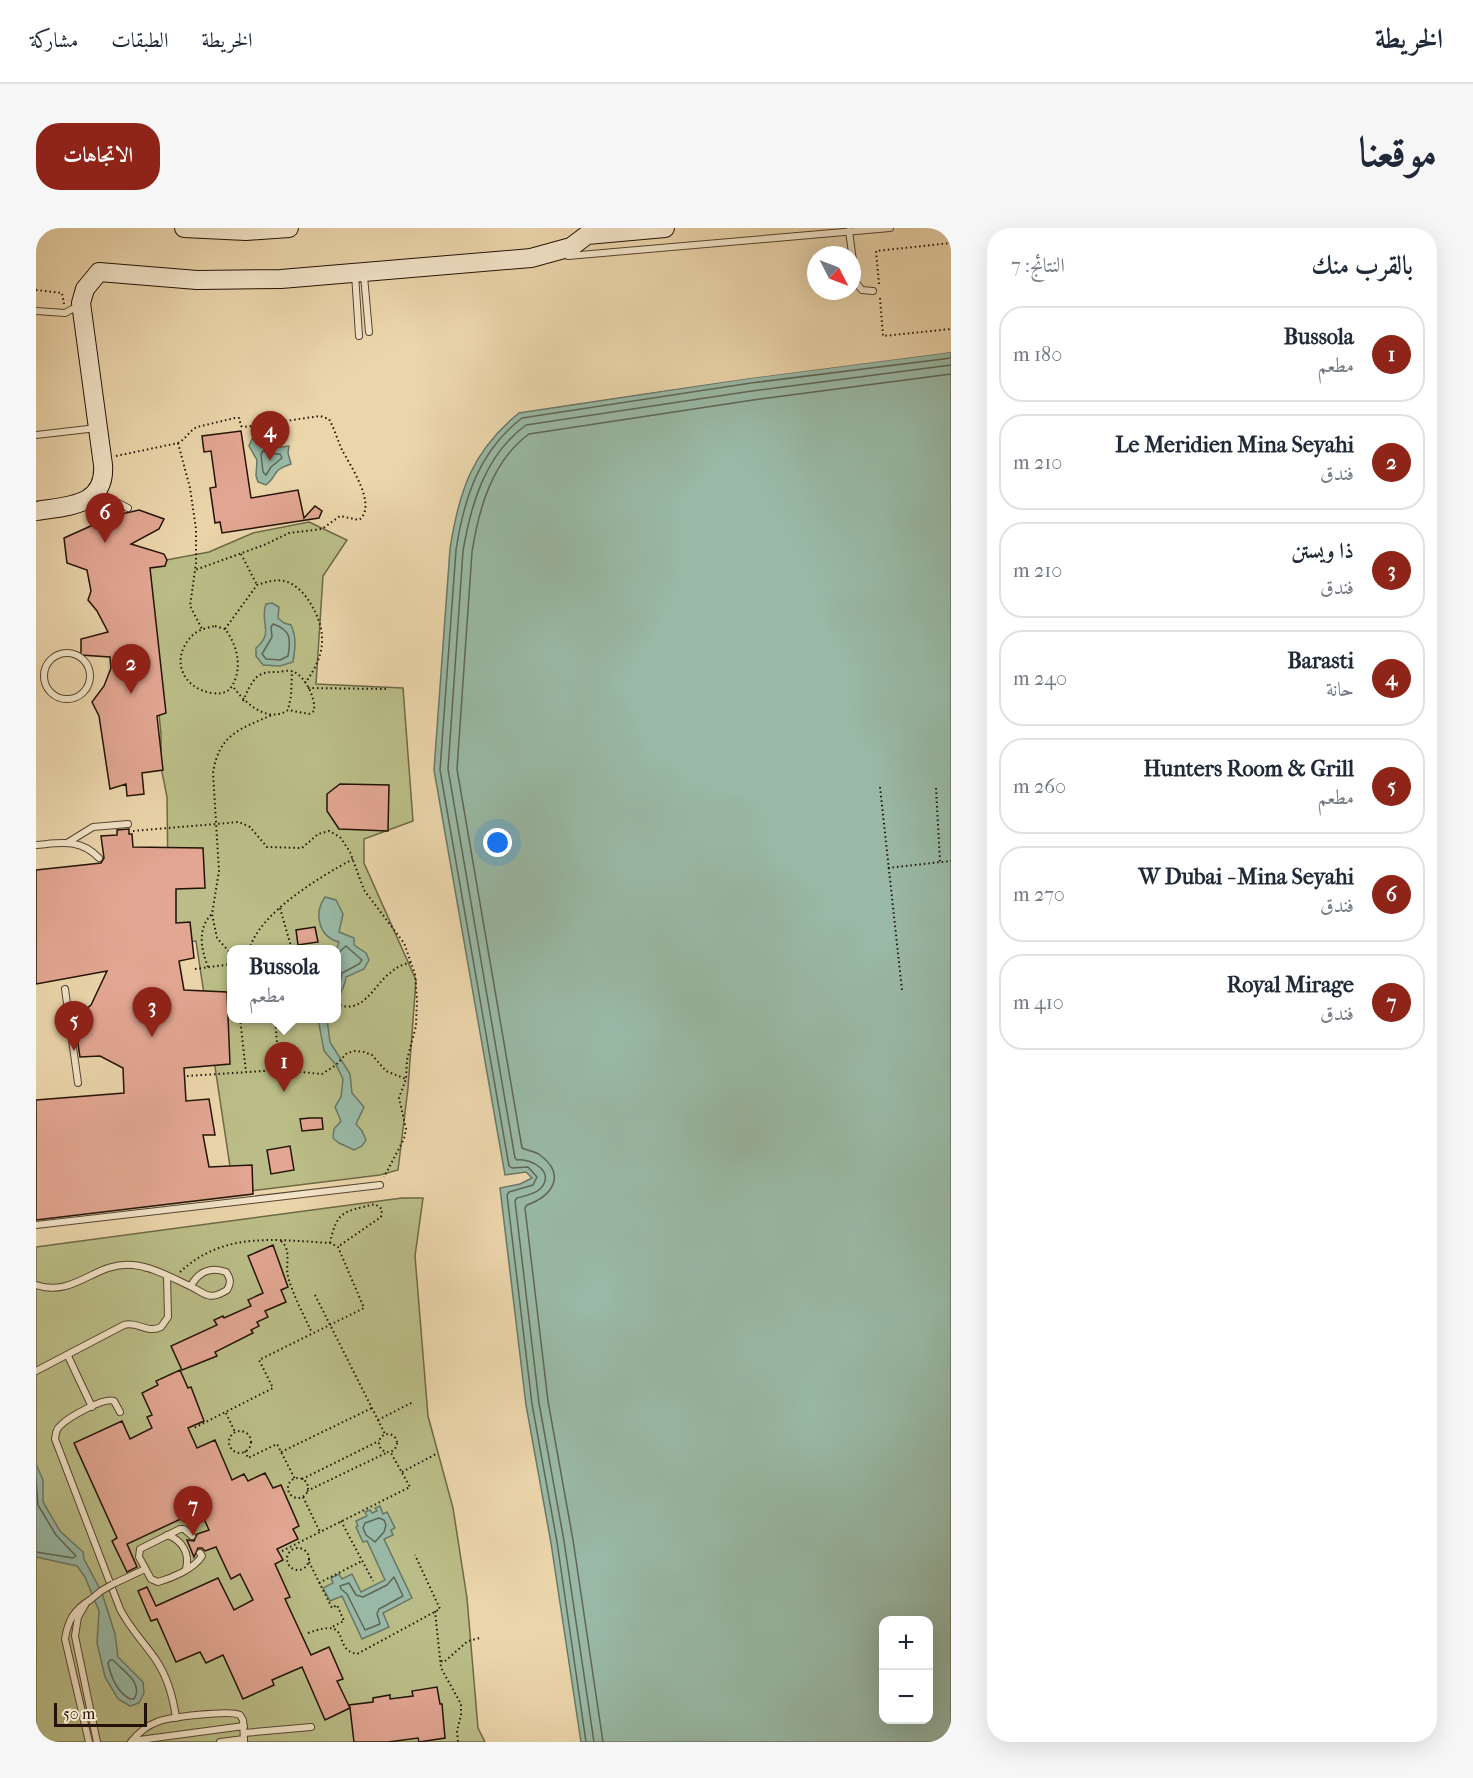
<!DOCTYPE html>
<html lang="ar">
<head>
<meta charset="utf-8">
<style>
  :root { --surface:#fff; --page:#f6f6f7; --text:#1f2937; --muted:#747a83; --line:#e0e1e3; --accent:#8f2418 }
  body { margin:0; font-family:"IM FELL French Canon",Amiri,serif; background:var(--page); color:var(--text); direction:rtl }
  .controls { position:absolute; right:18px; bottom:18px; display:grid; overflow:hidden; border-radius:12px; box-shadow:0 6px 24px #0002 }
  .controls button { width:54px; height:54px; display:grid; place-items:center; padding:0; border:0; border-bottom:2px solid var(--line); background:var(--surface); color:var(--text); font:30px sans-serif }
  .compass { position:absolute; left:771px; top:18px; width:54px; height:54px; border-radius:50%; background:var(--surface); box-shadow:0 6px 24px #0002; rotate:132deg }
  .scale { position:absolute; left:18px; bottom:15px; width:93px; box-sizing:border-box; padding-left:6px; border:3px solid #231306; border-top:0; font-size:16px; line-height:21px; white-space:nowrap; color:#231306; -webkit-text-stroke:4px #f2e4c8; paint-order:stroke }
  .you { position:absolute; left:462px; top:615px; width:21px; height:21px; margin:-15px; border:4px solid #fff; border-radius:50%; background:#1a73e8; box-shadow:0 0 0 9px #1a73e833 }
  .badge { display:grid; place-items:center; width:39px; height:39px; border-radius:50%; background:var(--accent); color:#fff; font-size:20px; font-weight:700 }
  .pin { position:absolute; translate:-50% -50px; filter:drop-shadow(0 2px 3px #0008) }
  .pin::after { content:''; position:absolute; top:32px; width:21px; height:18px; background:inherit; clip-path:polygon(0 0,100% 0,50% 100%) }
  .popup { position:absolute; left:191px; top:717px; width:114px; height:78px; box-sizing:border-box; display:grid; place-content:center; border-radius:12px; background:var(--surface); filter:drop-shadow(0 2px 4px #0005); font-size:20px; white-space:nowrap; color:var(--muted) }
  .popup b { font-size:22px; color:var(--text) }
  .popup::after { content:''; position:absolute; left:50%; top:100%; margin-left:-12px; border:12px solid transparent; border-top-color:var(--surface) }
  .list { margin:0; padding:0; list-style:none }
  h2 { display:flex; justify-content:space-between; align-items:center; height:78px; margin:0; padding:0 24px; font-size:26px }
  h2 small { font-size:20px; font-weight:400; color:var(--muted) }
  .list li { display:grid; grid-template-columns:39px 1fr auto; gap:18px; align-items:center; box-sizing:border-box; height:96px; margin:0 12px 12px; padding:0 12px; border:2px solid var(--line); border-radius:24px }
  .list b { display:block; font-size:22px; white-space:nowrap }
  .list p { margin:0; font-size:20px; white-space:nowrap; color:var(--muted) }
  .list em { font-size:20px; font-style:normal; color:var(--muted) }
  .map { position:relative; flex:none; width:915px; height:1514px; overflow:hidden; direction:ltr; border-radius:24px }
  header { display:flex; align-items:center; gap:36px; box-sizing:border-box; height:84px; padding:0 30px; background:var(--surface); border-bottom:2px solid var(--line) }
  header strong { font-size:28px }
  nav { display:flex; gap:33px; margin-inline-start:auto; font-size:21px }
  .intro { display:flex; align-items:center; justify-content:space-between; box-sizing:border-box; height:144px; padding:0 36px }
  h1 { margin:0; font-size:42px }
  .button { padding:15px 27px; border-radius:24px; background:var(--accent); color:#fff; font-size:21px; font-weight:700 }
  main { display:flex; gap:36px; padding:0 36px }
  aside { flex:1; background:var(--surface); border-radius:24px; box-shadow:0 6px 24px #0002 }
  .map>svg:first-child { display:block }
</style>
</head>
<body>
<header>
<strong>الخريطة</strong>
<nav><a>الخريطة</a><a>الطبقات</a><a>مشاركة</a></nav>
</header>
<div class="intro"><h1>موقعنا</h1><a class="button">الاتجاهات</a></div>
<main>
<aside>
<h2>بالقرب منك<small>النتائج: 7</small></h2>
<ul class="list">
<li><span class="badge">1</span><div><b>Bussola</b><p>مطعم</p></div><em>180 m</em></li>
<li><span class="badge">2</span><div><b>Le Meridien Mina Seyahi</b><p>فندق</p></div><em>210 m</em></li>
<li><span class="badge">3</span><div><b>ذا ويستن</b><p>فندق</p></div><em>210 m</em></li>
<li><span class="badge">4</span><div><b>Barasti</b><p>حانة</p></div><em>240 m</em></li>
<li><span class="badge">5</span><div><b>Hunters Room &amp; Grill</b><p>مطعم</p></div><em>260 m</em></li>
<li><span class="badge">6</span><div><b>W Dubai - Mina Seyahi</b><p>فندق</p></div><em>270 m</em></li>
<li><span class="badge">7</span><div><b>Royal Mirage</b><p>فندق</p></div><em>410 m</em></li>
</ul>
</aside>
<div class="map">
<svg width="915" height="1514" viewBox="0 0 915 1514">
  <rect width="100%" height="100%" fill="#ebd5ab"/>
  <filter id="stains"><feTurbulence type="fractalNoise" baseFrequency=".00333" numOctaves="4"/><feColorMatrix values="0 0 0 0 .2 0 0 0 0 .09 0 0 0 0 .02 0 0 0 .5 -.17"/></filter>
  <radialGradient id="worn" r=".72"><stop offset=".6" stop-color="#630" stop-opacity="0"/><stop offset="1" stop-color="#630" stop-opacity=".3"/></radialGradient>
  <g fill="#babd87" stroke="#6e6846" stroke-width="1.5" fill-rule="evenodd">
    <path d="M273 294 311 312 287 348 280 456 367 460 377 593 328 611V635L380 752 372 860 362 942 344 947 198 965 160 713 119 718 132 653 131 569 125 539V506L108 336 173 324 217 305ZM196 722H300V790H196Z"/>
    <path d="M366 970H387L379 1028 392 1188 417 1280 431 1370 442 1500 449 1514H0V1019Z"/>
  </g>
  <g fill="#99b9a6" stroke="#6a7766" stroke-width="1.5" fill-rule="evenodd">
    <path d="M915 124V1514H545L515 1315 490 1177 464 960 484 956 496 950 490 944 469 947 398 542 414 321C423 263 436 223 483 185L714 150ZM848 1392H892V1492H848Z"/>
    <path d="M221 208 226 210 237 220 253 218 252 225 255 236C234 243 243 247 230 257L222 254 220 248 221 232 213 218 216 211Z"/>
    <path d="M236 375 243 379 242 390 248 395 255 397C261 410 259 421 257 434L244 438 227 437 220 428V420C239 404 223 396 230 376Z"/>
    <path d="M289 669 300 672 307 686 303 704 318 710V717L330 725 333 732 328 741 310 749C309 759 304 764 301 774V758L303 755C301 741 298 726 303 714 283 709 277 686 289 669Z"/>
    <path d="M282 791H291L294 814 314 846 316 865 328 879 320 896 326 903 330 912 326 918 318 922 303 915 297 910 298 901 305 893 299 879 305 869 307 851 300 837 288 823Z"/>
    <path d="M0 1236 7 1252V1274L24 1303 47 1324 48 1331 66 1365 79 1406 82 1429 107 1454 108 1465 103 1475 94 1478 82 1471 69 1449 61 1415 63 1383 49 1349 41 1338 0 1329Z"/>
    <path d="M344 1278 347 1286 351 1284 359 1300 355 1302 357 1307 348 1311 376 1370 347 1385 353 1399 326 1411 306 1368 294 1373 287 1360 297 1355 295 1350 303 1346 306 1351 316 1346 325 1364 349 1352 331 1313 327 1314 320 1299 322 1298 320 1293 331 1288 329 1284 334 1282 336 1285 341 1283 339 1280Z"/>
  </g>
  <path fill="#ebd5ab" d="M915 121V124L714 150 479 184 483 182 538 172 714 147Z"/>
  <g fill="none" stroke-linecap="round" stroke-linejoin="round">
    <g stroke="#5e6656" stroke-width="1.5">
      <path d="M227 223 236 226H244L246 230 235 239 230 247 227 244 225 226Z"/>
      <path d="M237 396C255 402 255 411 252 428L244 432 230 431 226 426 236 409 235 399Z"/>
      <path d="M300 727 310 718 326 732 323 736 306 745 304 756 300 760"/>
      <path d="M0 1251 2 1277 20 1307 40 1328 37 1330 0 1324"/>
      <path d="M343 1290 348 1292 350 1297 348 1304 339 1314 330 1307 327 1300 329 1295Z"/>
      <path d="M358 1349 367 1368 343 1381 341 1386 344 1396 329 1402 311 1366 305 1361 304 1358 313 1355 320 1367 327 1369 351 1357Z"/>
      <path d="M74 1432H77C87 1443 108 1455 98 1471H94C81 1464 75 1449 72 1435Z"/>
      <path d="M550 1514 521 1314 496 1176 471 967 473 964 497 957 501 949 492 939 476 940 473 938 404 542 420 322C428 270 443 223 486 190L715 155 915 130"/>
      <path d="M558 1514 528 1313 503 1175 479 973 481 970C489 968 499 966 504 961 520 945 497 930 481 932L479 930 412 541 427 323C435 276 449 227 490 197L716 163 915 137"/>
      <path d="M567 1514 537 1312 512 1173 489 980 491 977C516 968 531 947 504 927 499 923 492 923 486 920L421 541 436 324C443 280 456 233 493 206L717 172 915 146"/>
    </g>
  </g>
  <g fill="#e2a692" stroke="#231306" stroke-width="1.5">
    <path d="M205 203 215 270 262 262 268 290 279 278 286 283 283 290 186 305 184 294 179 295 174 260 180 259 175 223 168 224 166 208Z"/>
    <path d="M103 282 128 291 123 301 95 316 128 326 131 332 129 338 114 340 130 485 121 488 127 542 106 545 108 566 91 568 90 556 74 561 63 488 56 474 68 458 75 440 74 429 45 427V411L72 404 61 383 52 372 55 363 51 342 31 335 28 310 77 288Z"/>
    <path d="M304 556 353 557 352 603 303 601 291 583V566Z"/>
    <path d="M93 601V606H96L97 619 167 620 169 660 140 661V695L154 694 158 730 143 733 148 762 191 764 194 836 148 840 150 873 173 871 179 907H167L173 939 216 937 217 966 0 992V872L88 865 87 840 64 828 44 829 38 790 55 777 71 743 0 756V642L65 635 68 630 65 608 81 607V602Z"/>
    <path d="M279 699 282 714 262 717 260 702Z"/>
    <path d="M274 890H286L287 901 266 903 264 891Z"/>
    <path d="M254 918 258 942 235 946 231 922Z"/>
    <path d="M237 1017 252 1059 245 1062 250 1074 229 1083 232 1089 221 1094 223 1098 215 1102 217 1105 179 1124 181 1128 146 1142 135 1118 181 1097 178 1092 187 1088 188 1090 215 1078 212 1072 227 1065 212 1028Z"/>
    <path d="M144 1142 152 1160 155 1159 168 1193 152 1200 161 1220 179 1212 196 1252 208 1246 212 1253 229 1245 237 1260 245 1257 263 1298 257 1301 262 1311 241 1321 247 1332 239 1336 254 1369 249 1371 275 1427 293 1419 307 1451 301 1453 314 1480 313 1477 337 1474V1470L354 1467V1471L377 1468 376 1463 401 1459 404 1476H406L409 1510 383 1514 382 1510 352 1514H318L314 1480 289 1492 266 1439 236 1452 238 1457 207 1471 187 1427 170 1435 164 1424 140 1434 121 1391 115 1393 102 1363 111 1359 120 1378 182 1350 198 1382 217 1372 204 1346 195 1351 180 1319 169 1323 166 1320H162L158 1329 151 1312 158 1313 161 1306 173 1302 164 1282 91 1316 101 1339 91 1344 76 1313 81 1310 38 1215 86 1193 94 1211 116 1200 111 1189 116 1187 106 1165 122 1157 120 1153Z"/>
  </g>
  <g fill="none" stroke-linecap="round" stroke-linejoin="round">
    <g stroke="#55442f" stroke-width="8">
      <g id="lane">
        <path d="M813 3 820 55 826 62 837 63"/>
        <path d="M532 28 854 0"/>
        <path d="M319 46 323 108"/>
        <path d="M328 48 333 104"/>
        <path d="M0 83 29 85 42 78"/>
        <path d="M0 207 61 200"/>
        <path d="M61 264 92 280"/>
        <circle cx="31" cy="448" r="23"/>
        <path d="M31 615 57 599 92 596"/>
        <path d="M0 617C25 615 44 610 63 630"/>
        <path d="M29 761 42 855"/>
        <path d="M0 997 344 957"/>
        <path d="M0 1057C39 1070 59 1033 97 1037 117 1039 136 1050 154 1058 169 1065 172 1074 191 1062 195 1055 195 1051 190 1044 175 1038 162 1044 155 1058"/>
        <path d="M32 1128 56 1179"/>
        <path d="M0 1143 88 1097C102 1093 111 1106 125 1099L132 1089 131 1048"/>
        <path d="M84 1184 78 1173C68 1169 33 1189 25 1197 20 1201 20 1205 19 1211L84 1381C94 1401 108 1414 120 1432 132 1450 137 1468 140 1490"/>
        <path d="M131 1307C146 1312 154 1325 150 1341"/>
        <path d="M156 1308 148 1301H144L104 1321 103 1329 115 1351 122 1354C136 1350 158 1341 166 1328L164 1325"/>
        <path d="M77 1356 109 1341"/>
        <path d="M49 1377 42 1389 39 1408 61 1514"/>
        <path d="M208 1505 275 1499"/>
        <path d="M96 1513 208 1498"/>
        <path d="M53 1514 29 1411C32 1392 38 1382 54 1372"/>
        <path d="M95 1514C102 1505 110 1498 121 1494 132 1489 194 1482 204 1487L207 1492 208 1514"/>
        <path d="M184 1514 208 1511"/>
      </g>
    </g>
    <g stroke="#231306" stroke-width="20">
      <g id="secondary">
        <path d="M148 0 210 3 253 0"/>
        <path d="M0 283C30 278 70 279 67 237L45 75 49 61 63 44 161 52 245 51 495 30 535 19 551 7 629 0"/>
      </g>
    </g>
    <g stroke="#231306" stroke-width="2" stroke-dasharray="1.5 3" stroke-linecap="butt">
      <path d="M843 56 840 23 915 15"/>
      <path d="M0 62 26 65 28 76"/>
      <path d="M844 70 847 108 915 101"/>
      <path d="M142 215 154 260 160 301V335L154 378 166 401"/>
      <path d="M80 228 142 215C150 211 153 203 161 199L199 190H203L205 198 208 199 284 188 293 191 295 195C299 203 302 213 306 222 314 237 342 278 323 292L304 288 286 301 253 305 228 317 159 342"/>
      <path d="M205 326 221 357"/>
      <path d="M179 398 189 401C199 414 205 432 200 449 196 462 190 467 176 465 148 461 134 433 154 410 160 402 170 400 179 398Z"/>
      <path d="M189 401 221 357C230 354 240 351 248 353 258 355 268 365 273 373 292 403 290 427 269 455"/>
      <path d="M198 460C209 475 232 496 252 482L255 468 256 443"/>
      <path d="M272 460 350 461"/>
      <path d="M207 473C211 464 215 454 222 448 228 444 234 444 241 444 245 444 251 442 255 443 269 446 280 471 278 483L273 486 252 482"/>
      <path d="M844 559 866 762"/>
      <path d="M900 560 904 634"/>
      <path d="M97 603 203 594 214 599 231 619 266 620 282 606 293 603 304 609 314 624 328 662 368 715 379 746 381 772 380 798 371 832 370 851 363 870 370 901 368 911 348 949"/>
      <path d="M852 640 915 633"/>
      <path d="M244 680 256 722"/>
      <path d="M213 722C224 684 284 649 317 631"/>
      <path d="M196 727 181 710 176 686 183 643 177 545C183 506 204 501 236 487"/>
      <path d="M172 739C165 721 161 700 176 686"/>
      <path d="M159 741 196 736"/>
      <path d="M300 775C326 789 337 758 354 745 360 739 368 736 376 734"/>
      <path d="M204 790 210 844"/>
      <path d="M239 790 243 841"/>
      <path d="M151 848 243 842 286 846 300 837 311 825 319 823 328 824 336 827 350 843 370 851"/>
      <path d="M245 1013C256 1022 249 1036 252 1048 257 1068 268 1087 276 1105"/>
      <path d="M294 1015C301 982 308 984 339 976L346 981 345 989 303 1018"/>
      <path d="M144 1044C188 1003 239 1012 294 1015L302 1019 328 1080 223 1132 237 1160 158 1200"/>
      <path d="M279 1067 349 1206"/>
      <path d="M190 1185 199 1204"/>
      <path d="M342 1192 377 1174"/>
      <circle cx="204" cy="1214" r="11"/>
      <circle cx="352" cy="1215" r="9"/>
      <path d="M209 1223 212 1230 241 1216 259 1251"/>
      <path d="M245 1224 336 1180"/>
      <path d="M366 1244 400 1226"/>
      <circle cx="262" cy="1260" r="10"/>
      <path d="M266 1251 343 1213"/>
      <path d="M271 1263 350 1225"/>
      <path d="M267 1269 284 1304"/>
      <path d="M305 1293 337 1353"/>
      <circle cx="262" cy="1331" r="11"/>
      <path d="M246 1323 374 1259 355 1225"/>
      <path d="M273 1334 296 1380 301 1377 308 1393 296 1399"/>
      <path d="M283 1355 326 1333"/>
      <path d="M399 1383 405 1440 425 1476V1487L421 1503 422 1514"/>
      <path d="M272 1405C319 1388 294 1421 321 1426L404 1381 379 1327"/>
      <path d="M405 1433 408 1434 432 1413 444 1410"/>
    </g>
    <use href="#lane" stroke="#f2e4c8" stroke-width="6"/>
    <use href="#secondary" stroke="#f2e4c8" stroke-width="18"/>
    <g stroke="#55442f" stroke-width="8" stroke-linecap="butt">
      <path id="lane-bridge" d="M54 1372 65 1363 77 1356"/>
    </g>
    <use href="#lane-bridge" stroke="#f2e4c8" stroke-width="6"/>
  </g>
  <rect width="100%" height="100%" filter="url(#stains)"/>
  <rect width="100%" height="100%" fill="url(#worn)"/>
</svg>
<div class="controls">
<button>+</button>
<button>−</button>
</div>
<svg class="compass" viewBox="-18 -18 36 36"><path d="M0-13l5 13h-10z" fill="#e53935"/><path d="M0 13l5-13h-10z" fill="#747a83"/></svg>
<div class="scale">50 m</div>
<div class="you"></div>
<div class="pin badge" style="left:248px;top:864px">1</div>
<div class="popup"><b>Bussola</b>مطعم</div>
<div class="pin badge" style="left:95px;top:466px">2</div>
<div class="pin badge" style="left:116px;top:809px">3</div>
<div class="pin badge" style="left:234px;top:233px">4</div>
<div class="pin badge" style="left:38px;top:823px">5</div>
<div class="pin badge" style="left:69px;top:315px">6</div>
<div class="pin badge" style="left:157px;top:1308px">7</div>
</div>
</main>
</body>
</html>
